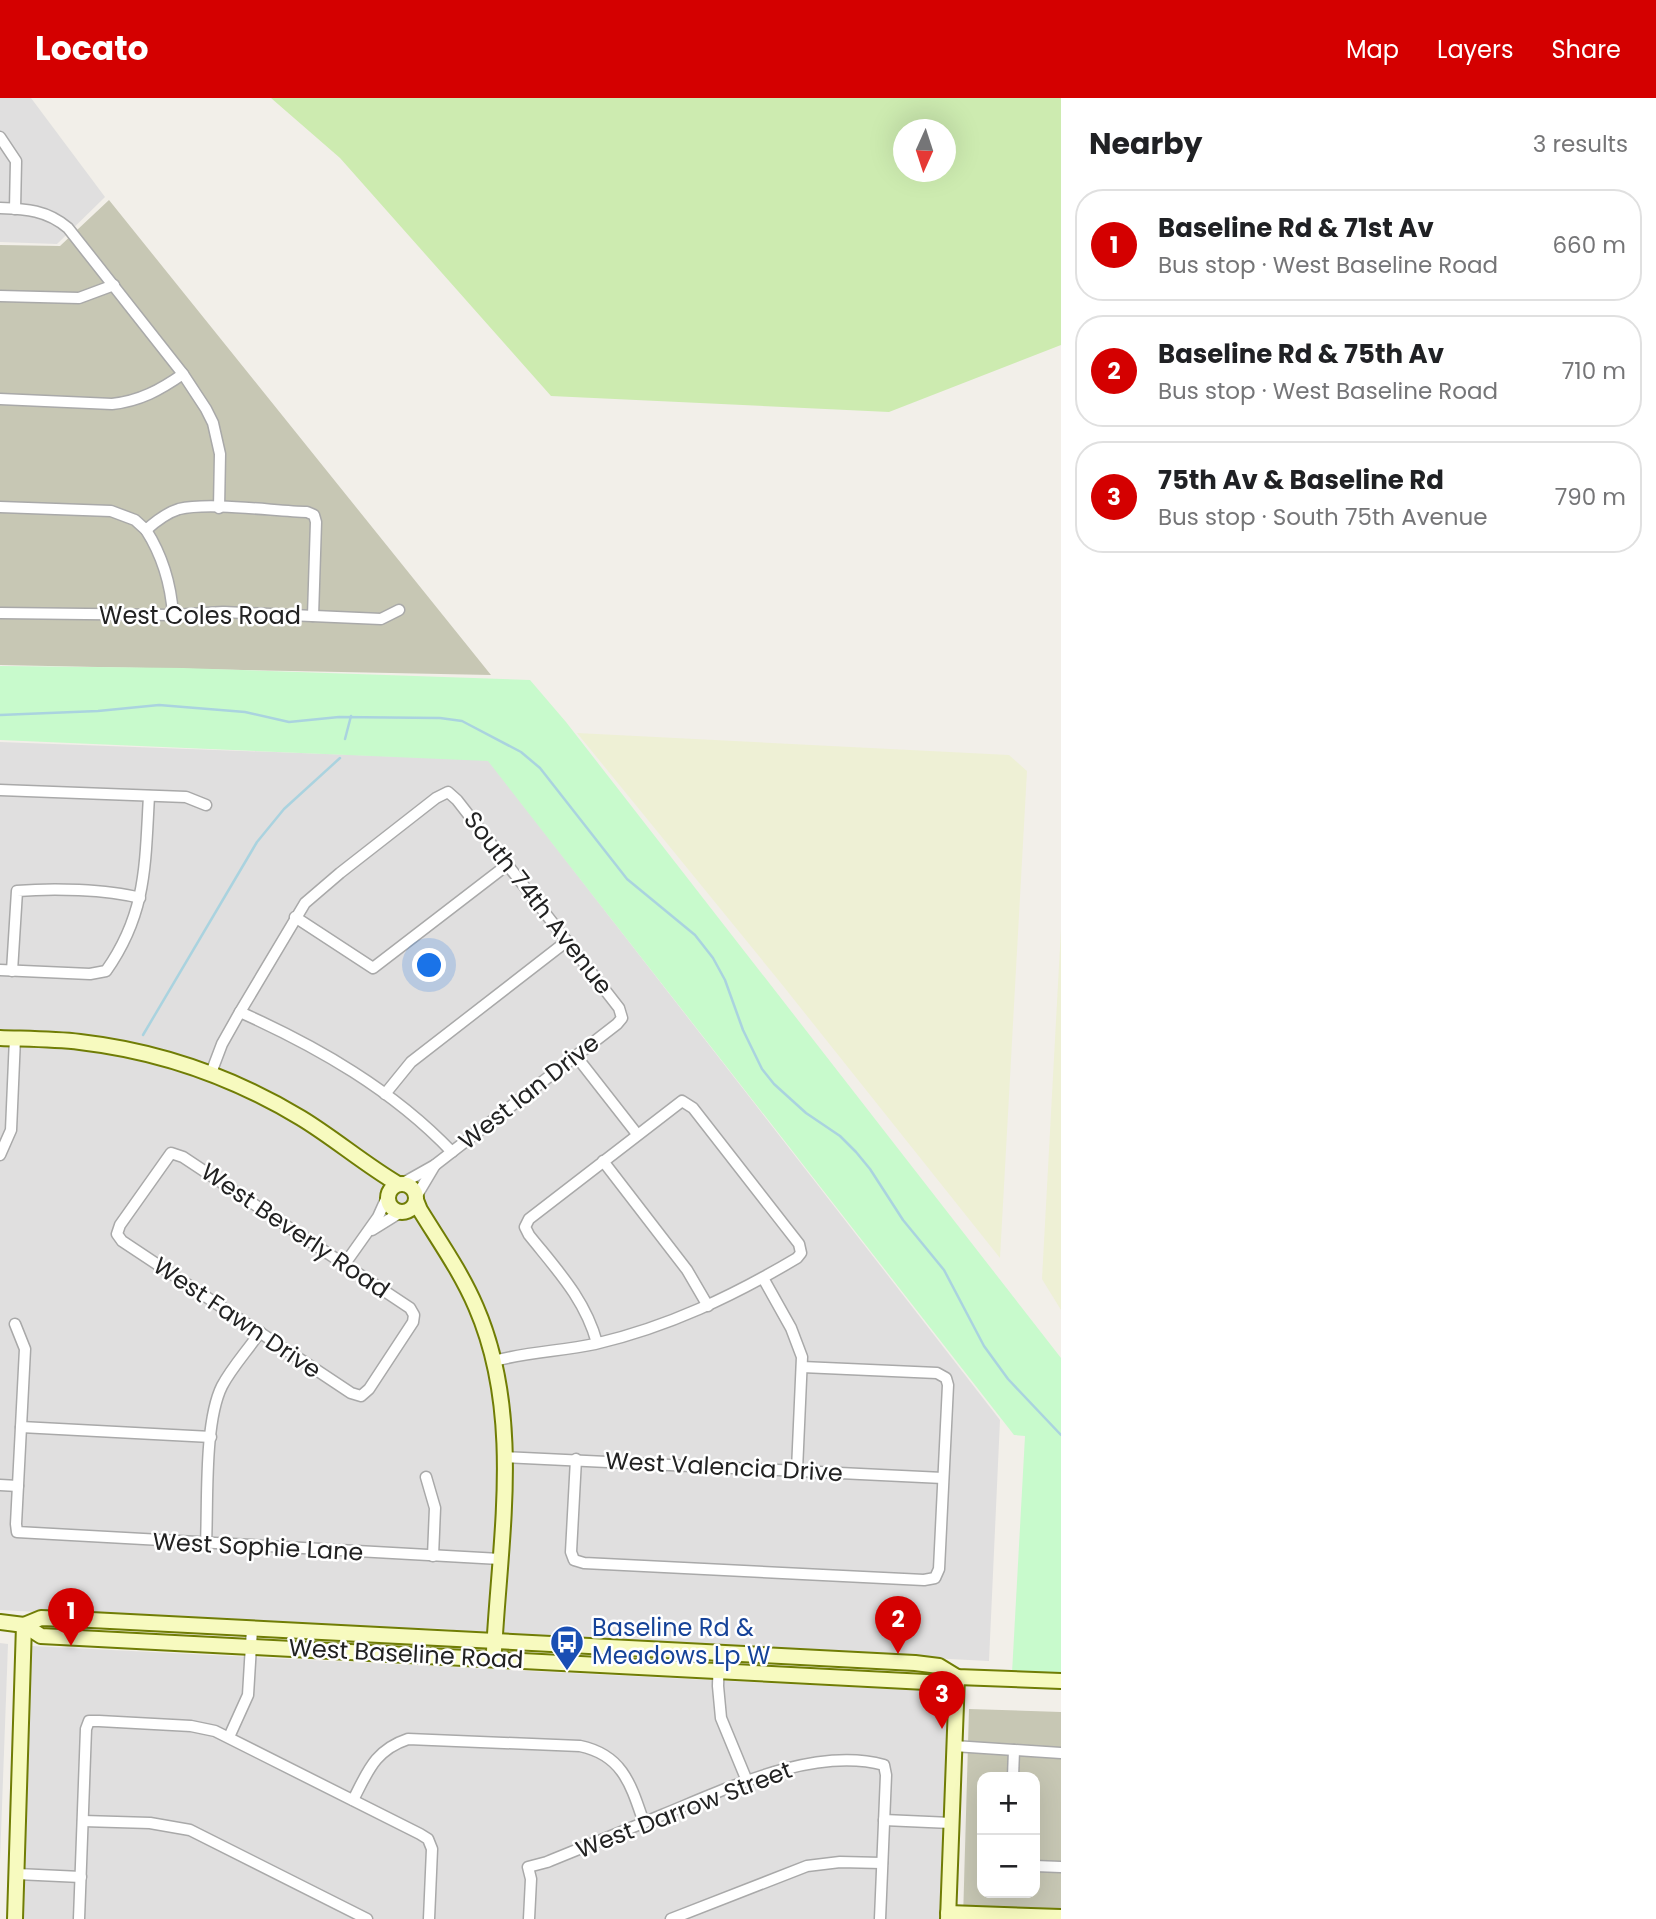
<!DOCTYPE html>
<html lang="en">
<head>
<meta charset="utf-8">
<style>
  :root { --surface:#fff; --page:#f6f6f6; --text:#202124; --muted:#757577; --line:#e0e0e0; --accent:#d40000 }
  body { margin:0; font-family:Poppins,sans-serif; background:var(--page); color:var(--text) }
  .controls { position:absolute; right:21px; bottom:21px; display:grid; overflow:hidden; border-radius:14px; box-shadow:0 7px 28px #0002 }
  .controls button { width:63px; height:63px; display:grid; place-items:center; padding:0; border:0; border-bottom:2px solid var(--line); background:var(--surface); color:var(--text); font:35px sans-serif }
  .compass { position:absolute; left:893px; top:21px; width:63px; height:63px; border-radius:50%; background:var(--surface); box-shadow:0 7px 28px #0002; rotate:183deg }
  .you { position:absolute; left:430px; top:868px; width:24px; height:24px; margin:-18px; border:5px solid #fff; border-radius:50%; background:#1a73e8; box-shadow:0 0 0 10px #1a73e833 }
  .badge { display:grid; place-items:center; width:46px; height:46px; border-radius:50%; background:var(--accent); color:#fff; font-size:23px; font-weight:700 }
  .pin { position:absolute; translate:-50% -58px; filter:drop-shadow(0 2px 4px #0008) }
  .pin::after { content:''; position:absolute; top:37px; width:24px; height:21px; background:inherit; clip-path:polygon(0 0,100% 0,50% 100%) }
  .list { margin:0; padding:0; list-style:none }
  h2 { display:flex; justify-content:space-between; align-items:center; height:91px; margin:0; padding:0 28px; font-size:30px }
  h2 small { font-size:23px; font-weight:400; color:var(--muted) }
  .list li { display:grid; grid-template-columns:46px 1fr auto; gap:21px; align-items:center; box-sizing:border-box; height:112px; margin:0 14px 14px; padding:0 14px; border:2px solid var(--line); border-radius:28px }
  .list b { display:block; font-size:26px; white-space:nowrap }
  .list p { margin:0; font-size:23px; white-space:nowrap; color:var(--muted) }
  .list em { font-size:23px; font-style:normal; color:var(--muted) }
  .map { position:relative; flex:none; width:1061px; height:1821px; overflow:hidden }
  header { display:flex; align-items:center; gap:42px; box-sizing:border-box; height:98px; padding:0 35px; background:var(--accent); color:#fff }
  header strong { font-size:33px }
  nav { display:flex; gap:38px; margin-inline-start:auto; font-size:24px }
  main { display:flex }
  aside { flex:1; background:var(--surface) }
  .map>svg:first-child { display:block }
</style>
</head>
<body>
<header>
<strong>Locato</strong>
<nav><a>Map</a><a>Layers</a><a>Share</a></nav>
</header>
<main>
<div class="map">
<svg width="1061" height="1821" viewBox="0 0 1061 1821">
  <rect width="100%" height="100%" fill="#f2efe9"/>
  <g fill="#e0dfdf">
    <path d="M0 0H31L105 99 57 146 0 144Z"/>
    <path d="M0 644 488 662 1000 1322 989 1563 473 1537 449 1531 425 1530 410 1534 0 1512Z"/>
    <path d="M0 1545 8 1546 0 1762Z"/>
    <path d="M31 1548 948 1594 940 1821H24Z"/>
  </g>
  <g fill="#c7c7b4" fill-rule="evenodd">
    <path d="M109 102 491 577 0 567V147L60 148Z"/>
    <path d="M969 1611 1061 1614V1821H963ZM982 1679H1035V1795H982Z"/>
  </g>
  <g fill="#eef0d5">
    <path d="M577 635 1009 657 1027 673 1000 1160 780 884Z"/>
    <path d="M1061 831V1212L1042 1181Z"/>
  </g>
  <path fill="#cdebb0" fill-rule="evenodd" d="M271 0H1061V247L889 314 551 298 340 60ZM904 32H946V74H904Z"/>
  <path fill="#c8facc" d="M0 568 183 570 530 582 566 624 1061 1260V1577L1012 1575 1025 1338 1014 1337 488 663 0 642Z"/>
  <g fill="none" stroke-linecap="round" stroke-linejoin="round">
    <g stroke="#aad3df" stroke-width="2.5">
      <path d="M0 617 98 613 159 607 245 614 289 624 339 619 440 620 462 623 521 654 540 670 627 781 695 837 713 860 725 882 743 932 762 971 774 986 806 1015 840 1038 856 1054 870 1071 903 1122 944 1172 984 1248 1008 1281 1061 1337"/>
      <path d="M345 641 351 618"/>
      <path d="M143 937 257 744 284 711 340 660"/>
    </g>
    <g stroke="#a9a9a9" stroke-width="13">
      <g id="street">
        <path d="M0 39 16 63 15 111"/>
        <path d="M0 110C26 111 47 112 68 130L183 276 206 311 213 325 220 356 219 410"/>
        <path d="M0 198 79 200 114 187"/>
        <path d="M0 301 112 306C140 303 160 292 183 276"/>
        <path d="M0 409 111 413 135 422 146 432C156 423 166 415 179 411 210 404 273 413 307 414L314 417 316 424 313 518"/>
        <path d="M146 432C162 457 171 488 173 517"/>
        <path d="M0 515 173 517 223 514 381 521 399 512"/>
        <path d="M0 692 186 699 206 707"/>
        <path d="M295 819 373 870 507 767"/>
        <path d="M0 872 90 876 106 873C147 815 145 766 149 698"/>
        <path d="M12 873 17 793C52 790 106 791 140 800"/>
        <path d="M240 914C318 949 393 992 452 1054"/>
        <path d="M576 958 637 1036"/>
        <path d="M211 975 222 946 240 914 305 805 340 775 436 700 448 694 457 702 619 910 622 920 617 926 435 1067 403 1085"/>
        <path d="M385 996 411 964 567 843"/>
        <path d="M171 1055 183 1059 410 1210 414 1217 413 1224 369 1291 361 1298 351 1295 122 1143 117 1136 120 1127Z"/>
        <path d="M0 1057 11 1032 15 940"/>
        <path d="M603 1063 687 1172 708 1208"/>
        <path d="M416 1099 435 1067"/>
        <path d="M372 1132 401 1114"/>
        <path d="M344 1167 378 1119 387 1099"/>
        <path d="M763 1180 791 1230 802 1259 797 1372"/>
        <path d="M15 1226 25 1251 16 1426 17 1434 500 1461"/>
        <path d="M494 1263C527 1254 562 1253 595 1246 668 1229 733 1198 797 1160L801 1155 799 1146 693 1010 682 1003 529 1121 525 1129 529 1137C557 1172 585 1201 597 1245"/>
        <path d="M21 1329 211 1339"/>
        <path d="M505 1359 943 1380"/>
        <path d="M576 1361 571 1454 574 1462 584 1465 924 1482 935 1480 939 1471 948 1287 946 1280 937 1275 802 1269"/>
        <path d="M426 1379 435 1410 433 1458"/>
        <path d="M0 1387 18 1388"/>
        <path d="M206 1446C208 1404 204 1324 222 1288 232 1269 248 1252 260 1234"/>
        <path d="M719 1555 718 1588 721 1620 747 1683"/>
        <path d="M229 1639 248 1597 252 1531"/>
        <path d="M954 1648 1061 1655"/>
        <path d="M1013 1679 1014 1652"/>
        <path d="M353 1702C368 1673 375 1652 408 1641L580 1648C623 1657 631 1687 644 1725"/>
        <path d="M884 1722 951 1725"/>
        <path d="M83 1723 150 1725 190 1732 367 1821"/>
        <path d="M1035 1768 1061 1769"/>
        <path d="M17 1776 81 1779"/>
        <path d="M79 1821 86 1631 89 1623H99L191 1628 215 1633 420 1736 428 1741 432 1751 429 1821"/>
        <path d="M529 1821 531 1781 528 1769 547 1764C586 1748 624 1733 662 1717 726 1691 814 1648 884 1667L886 1677 880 1821"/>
        <path d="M671 1821 807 1768 840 1764 882 1765"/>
      </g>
    </g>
    <g stroke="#707d05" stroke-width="18">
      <g id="secondary">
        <path d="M0 940C27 941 54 941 80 944 158 953 233 979 301 1020 334 1040 364 1066 398 1086"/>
        <circle cx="402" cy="1100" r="14"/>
        <path d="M416 1102 420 1112C439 1143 461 1174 476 1209 523 1317 500 1439 494 1553"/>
        <path d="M0 1524 24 1527 41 1538 945 1585 957 1579"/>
        <path d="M24 1527 41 1520 91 1522 915 1565 939 1568 957 1579 1061 1583"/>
        <path d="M948 1815 1061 1819"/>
        <path d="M15 1821 24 1527"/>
        <path d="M948 1821 957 1579"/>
      </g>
    </g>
    <use href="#street" stroke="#fff" stroke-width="10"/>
    <use href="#secondary" stroke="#f7fabf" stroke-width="14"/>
  </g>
  <defs>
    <g id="bus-pin" transform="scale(1.75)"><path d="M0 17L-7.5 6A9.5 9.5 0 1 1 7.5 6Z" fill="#1a4fb4" stroke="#fff"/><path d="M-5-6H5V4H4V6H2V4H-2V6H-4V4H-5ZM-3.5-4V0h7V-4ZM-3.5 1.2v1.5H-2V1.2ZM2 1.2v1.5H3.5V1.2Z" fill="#fff"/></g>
  </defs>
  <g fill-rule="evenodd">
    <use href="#bus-pin" x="567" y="1544"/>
  </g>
  <g text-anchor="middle" stroke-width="5" stroke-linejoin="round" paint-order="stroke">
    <g font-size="24" fill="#222" stroke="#fff">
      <text x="200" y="526">West Coles Road</text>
      <text transform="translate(538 805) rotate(52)" y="8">South 74th Avenue</text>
      <text transform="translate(529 994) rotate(-38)" y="8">West Ian Drive</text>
      <text transform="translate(295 1133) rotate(34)" y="8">West Beverly Road</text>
      <text transform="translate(237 1220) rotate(34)" y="8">West Fawn Drive</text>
      <text transform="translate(724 1369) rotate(3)" y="8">West Valencia Drive</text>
      <text transform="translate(258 1449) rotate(3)" y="8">West Sophie Lane</text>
      <text transform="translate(406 1556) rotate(3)" y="8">West Baseline Road</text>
      <text transform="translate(684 1712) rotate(-21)" y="8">West Darrow Street</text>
    </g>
    <g font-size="24" fill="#164399" stroke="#fff" text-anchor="start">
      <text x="592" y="1538">Baseline Rd &amp;<tspan x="592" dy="28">Meadows Lp W</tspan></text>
    </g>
  </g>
</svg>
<div class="controls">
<button>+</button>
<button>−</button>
</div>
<svg class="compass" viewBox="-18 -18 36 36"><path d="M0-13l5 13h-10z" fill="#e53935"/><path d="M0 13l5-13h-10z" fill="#757577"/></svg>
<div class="you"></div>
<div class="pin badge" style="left:71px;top:1548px">1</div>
<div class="pin badge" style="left:898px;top:1556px">2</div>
<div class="pin badge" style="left:942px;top:1631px">3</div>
</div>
<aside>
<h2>Nearby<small>3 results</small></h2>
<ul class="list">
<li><span class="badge">1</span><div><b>Baseline Rd &amp; 71st Av</b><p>Bus stop · West Baseline Road</p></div><em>660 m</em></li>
<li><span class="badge">2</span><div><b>Baseline Rd &amp; 75th Av</b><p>Bus stop · West Baseline Road</p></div><em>710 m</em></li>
<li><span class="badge">3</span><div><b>75th Av &amp; Baseline Rd</b><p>Bus stop · South 75th Avenue</p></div><em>790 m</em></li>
</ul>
</aside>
</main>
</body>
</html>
